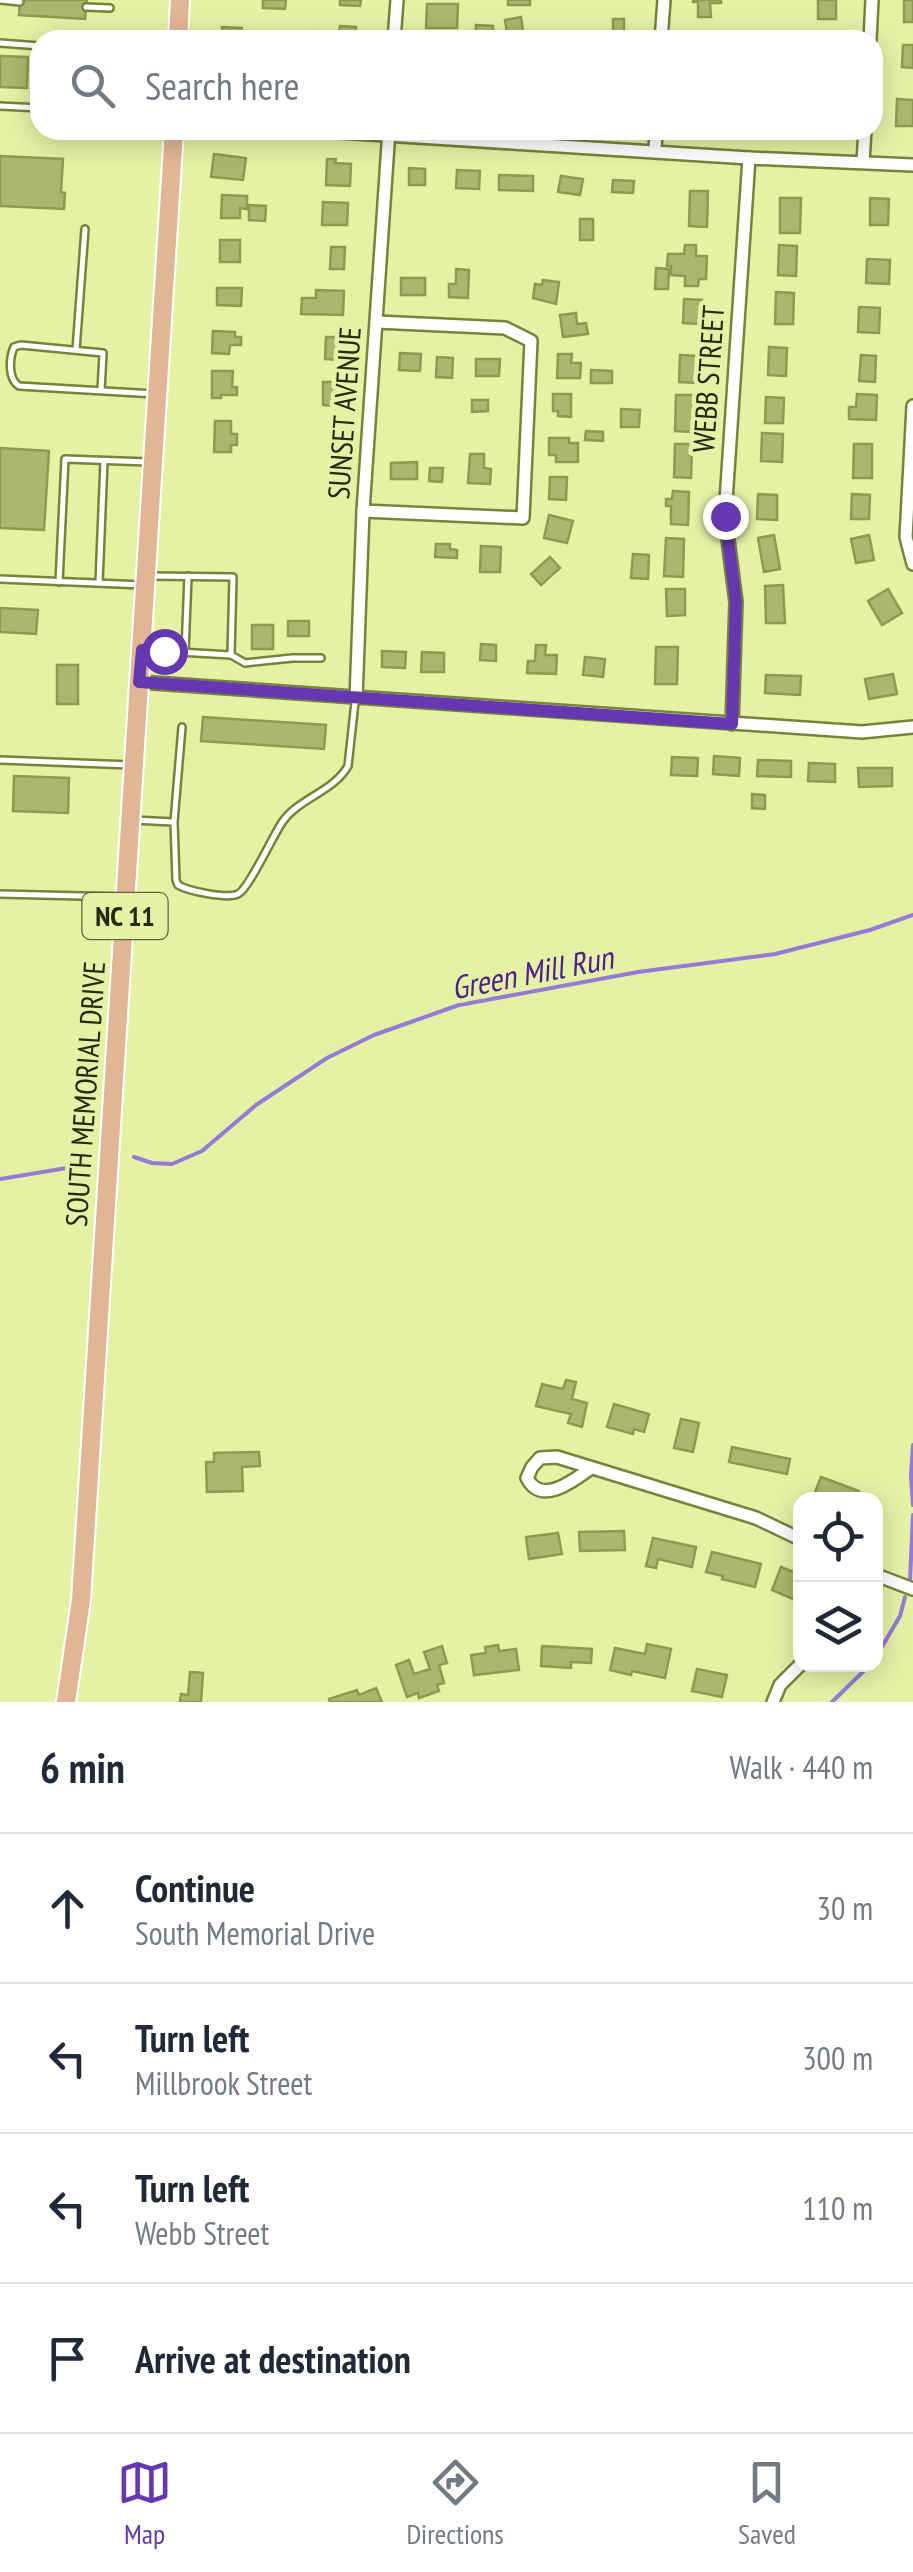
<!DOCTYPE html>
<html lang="en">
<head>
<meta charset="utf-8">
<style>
  :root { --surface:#fff; --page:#f6f6f7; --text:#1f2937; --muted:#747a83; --line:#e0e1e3; --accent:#6438af }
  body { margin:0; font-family:"PT Sans Narrow",sans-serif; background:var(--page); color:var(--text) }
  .controls { position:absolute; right:30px; bottom:30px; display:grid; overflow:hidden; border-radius:20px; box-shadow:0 5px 25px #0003 }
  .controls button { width:90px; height:90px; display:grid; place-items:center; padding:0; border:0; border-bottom:2px solid var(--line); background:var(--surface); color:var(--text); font:50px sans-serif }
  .stop { position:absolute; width:30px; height:30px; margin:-22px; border:8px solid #6438af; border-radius:50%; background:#fff }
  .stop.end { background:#6438af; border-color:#fff; box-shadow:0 2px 10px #0008 }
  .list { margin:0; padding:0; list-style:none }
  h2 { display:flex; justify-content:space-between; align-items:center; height:130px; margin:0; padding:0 40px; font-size:42px }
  h2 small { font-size:32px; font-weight:400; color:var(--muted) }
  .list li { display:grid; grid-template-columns:65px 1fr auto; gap:30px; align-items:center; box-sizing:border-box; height:150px; padding:0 40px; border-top:2px solid var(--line) }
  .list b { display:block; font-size:38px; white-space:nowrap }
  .list p { margin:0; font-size:32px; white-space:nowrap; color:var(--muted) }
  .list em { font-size:32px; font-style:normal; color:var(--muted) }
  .icon { flex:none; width:55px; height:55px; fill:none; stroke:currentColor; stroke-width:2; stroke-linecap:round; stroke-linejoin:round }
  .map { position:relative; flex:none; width:913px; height:1702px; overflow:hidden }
  .search { position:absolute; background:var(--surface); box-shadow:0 5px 25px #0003; left:30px; right:30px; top:30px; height:110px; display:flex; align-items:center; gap:25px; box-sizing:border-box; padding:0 35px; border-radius:30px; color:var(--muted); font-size:38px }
  .sheet { height:730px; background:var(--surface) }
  nav { display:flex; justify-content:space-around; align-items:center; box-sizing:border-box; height:140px; border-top:2px solid var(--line); background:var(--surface); font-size:28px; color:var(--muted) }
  nav a { display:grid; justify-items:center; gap:5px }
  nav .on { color:var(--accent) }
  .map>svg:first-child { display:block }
</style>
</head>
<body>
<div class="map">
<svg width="913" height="1702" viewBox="0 0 913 1702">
  <rect width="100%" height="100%" fill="#e5f1a5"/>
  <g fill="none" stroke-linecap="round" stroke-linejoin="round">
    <g stroke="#957ad8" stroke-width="4">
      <path d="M134 1157 152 1163 172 1164 202 1151 256 1105 327 1058 374 1035 459 1005 638 972 775 954 870 930 913 915"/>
      <path d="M0 1179 85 1165"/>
      <path d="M913 1445 911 1476 913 1505"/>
      <path d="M910 1581 913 1515"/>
      <path d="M876 1657 900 1616 905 1597"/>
      <path d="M832 1702 871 1664"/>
    </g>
  </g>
  <g fill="#acb76d" stroke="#8f9950" stroke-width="2.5">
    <path d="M20 0H87L85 19 19 15Z"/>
    <path d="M263 0H286L285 9 263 8Z"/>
    <path d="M340 0H361L360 6 340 5Z"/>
    <rect x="508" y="0" width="22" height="5"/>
    <path d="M693 0H721V3H710L711 17H698V2H693Z"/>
    <rect x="818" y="0" width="18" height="19"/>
    <rect x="904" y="0" width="9" height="22"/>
    <path d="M427 4H458L457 28H426Z"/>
    <path d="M521 17 523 31 507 33 505 20Z"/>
    <rect x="613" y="19" width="11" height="21"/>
    <path d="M476 25 493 26V38H476Z"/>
    <path d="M340 26 356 27 355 39 360 40H317L318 31 339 32Z"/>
    <path d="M222 27 242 28 241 40H222Z"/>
    <path d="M903 45H913V68L902 67Z"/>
    <path d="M0 56 28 57 27 88 0 87Z"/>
    <path d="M897 99 913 100V126H896Z"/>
    <path d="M214 154 246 158 243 180 211 177Z"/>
    <path d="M0 156 63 159 61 192 65 193 64 209 0 206Z"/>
    <path d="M327 159H336L335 163 351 164 350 186 326 185Z"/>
    <path d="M409 168 425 169V185H409Z"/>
    <path d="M457 170 480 171 479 189 456 188Z"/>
    <path d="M499 175 533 176V191L499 190Z"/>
    <path d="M561 176 583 179 580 195 558 192Z"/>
    <path d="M613 180 634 181 633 193 612 192Z"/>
    <path d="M690 191H708L707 227 689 226Z"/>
    <path d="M222 195 247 196V209L240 208V218H221Z"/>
    <path d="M780 198H801L800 233H780Z"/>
    <path d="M870 198 889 199 888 225H870Z"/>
    <path d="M323 202 348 203 347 225H322Z"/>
    <path d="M249 205 266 206 265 221 249 220Z"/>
    <rect x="580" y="219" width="13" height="21"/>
    <rect x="220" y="240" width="20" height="22"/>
    <path d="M685 245H696V256H707L706 279H699L698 286H685V276L671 275V266H667L668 254H684Z"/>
    <path d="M779 245 797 246 796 276 778 275Z"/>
    <path d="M331 247H345L344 269H330Z"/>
    <path d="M867 259 890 260 889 284 866 283Z"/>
    <path d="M656 268 669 269 668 289H655Z"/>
    <path d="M456 269 469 270 468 298 449 297V284H456Z"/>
    <rect x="401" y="278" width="24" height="17"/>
    <path d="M543 280 559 282 556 304 533 298 535 284 542 285Z"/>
    <path d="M217 288H242L241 306 217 305Z"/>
    <path d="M316 290 344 291 343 315 301 314 302 298H316Z"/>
    <path d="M776 292 794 293 793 324H775Z"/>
    <path d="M684 299 702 300 701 324 683 323Z"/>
    <path d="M859 307 880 308 879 333 858 332Z"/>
    <path d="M576 313 577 324 586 323 588 334 563 337 560 315Z"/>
    <path d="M213 331 235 332V337H241V345H230L229 354 212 353Z"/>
    <path d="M326 337H340L339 360 325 359Z"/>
    <path d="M769 347 787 348 786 376 768 375Z"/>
    <path d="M400 353 421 354 420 371 399 370Z"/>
    <path d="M558 354H572L571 363H581L580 378H557Z"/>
    <path d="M680 355 698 356 697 383 679 382Z"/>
    <path d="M861 355 876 356 875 382 859 381Z"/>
    <path d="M437 357 453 358 452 378 436 377Z"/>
    <path d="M476 359H500L499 376H476Z"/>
    <path d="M591 370 612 371V383H591Z"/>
    <path d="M212 371H233L232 387H237V395H221V398H212Z"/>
    <path d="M323 382H338V406L323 405Z"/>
    <path d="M553 394H571V417L558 416V411H553Z"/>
    <path d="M857 394 877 395 876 420 849 419V407H856Z"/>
    <path d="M676 395H694L693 432 675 431Z"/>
    <path d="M766 397 784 398 783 423H765Z"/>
    <path d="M472 400H488V411L472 412Z"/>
    <path d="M621 409 640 410 639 427H621Z"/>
    <path d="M215 421H231V434H237V445H231V452H214Z"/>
    <path d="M586 431 603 432V441L585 440Z"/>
    <path d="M762 433 783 434 782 462 761 461Z"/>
    <path d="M549 438H569V443H578V462H556V455H549Z"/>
    <path d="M675 444H692L691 478 674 477Z"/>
    <path d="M854 444H872V478H853Z"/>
    <path d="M0 448 49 451 44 530 0 528Z"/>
    <path d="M470 454H484V468L491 469 490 484 468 483Z"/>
    <path d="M417 462V479H391V463Z"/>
    <path d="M430 468H443L442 482 429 481Z"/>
    <path d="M550 477H567L566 500 549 499Z"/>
    <path d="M673 491 689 492 688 525 671 524V506H666V499H672Z"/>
    <path d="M758 494 777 495V520L757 519Z"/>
    <path d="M852 494 870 495 869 519H851Z"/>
    <path d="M549 515 573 521 567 543 544 538Z"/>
    <path d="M774 535 780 569 764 572 758 538Z"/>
    <path d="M869 535 874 560 856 563 851 539Z"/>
    <path d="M666 538 684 539 683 577 664 576Z"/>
    <path d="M436 544H450V549L457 550V558L435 557Z"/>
    <path d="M481 546 501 547 500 572H480Z"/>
    <path d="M633 554 649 555 648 579 631 578Z"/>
    <path d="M550 557 560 568 541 585 531 574Z"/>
    <path d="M783 585 785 623H766L765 586Z"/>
    <path d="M666 589H685V615L667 616Z"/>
    <path d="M888 589 902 613 882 625 868 601Z"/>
    <path d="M0 608 38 610 36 634 0 632Z"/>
    <rect x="288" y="621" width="21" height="15"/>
    <rect x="252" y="625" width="21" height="24"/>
    <path d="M481 644 496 645V661L480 660Z"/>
    <path d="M536 645H546L545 655H557L556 674 527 673 528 661H535Z"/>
    <path d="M656 647H678L677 684H655Z"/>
    <path d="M382 651 406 652 405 668 382 667Z"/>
    <path d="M422 652 444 653V672H421Z"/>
    <path d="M585 657 605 659 603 677 583 675Z"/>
    <rect x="57" y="665" width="21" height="39"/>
    <path d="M893 674 897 694 869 699 865 679Z"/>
    <path d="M766 675 801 676 800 695 765 693Z"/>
    <path d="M203 717 326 725 324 749 201 741Z"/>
    <path d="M714 756 740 758 739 776 713 774Z"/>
    <path d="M672 757 698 758 697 776 671 775Z"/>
    <path d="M758 760 791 761V777L757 776Z"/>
    <path d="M809 763 835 764V782L808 781Z"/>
    <path d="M858 768H892V786L859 787Z"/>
    <path d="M14 776 69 778 68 813 13 811Z"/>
    <path d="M752 794 765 795V809L752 808Z"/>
    <path d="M566 1380 576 1382 572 1399 587 1403 582 1427 568 1423 571 1414 536 1406 542 1384 563 1389Z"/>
    <path d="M614 1404 649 1414 644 1432 634 1429 633 1434 607 1427Z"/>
    <path d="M681 1419 699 1423 693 1452 674 1448Z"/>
    <path d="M732 1447 790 1459 787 1474 729 1462Z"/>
    <path d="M259 1452 260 1466 242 1467 243 1491 207 1492 206 1462H214V1453Z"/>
    <path d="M821 1477 859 1491 856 1500H818L813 1497Z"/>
    <path d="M624 1531 625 1550 580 1551 579 1532Z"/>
    <path d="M558 1533 562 1554 529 1559 526 1537Z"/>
    <path d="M653 1538 696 1547 692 1567 658 1559 656 1568 646 1566Z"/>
    <path d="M712 1552 761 1564 755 1587 722 1579 723 1576 706 1572Z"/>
    <path d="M781 1567 796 1573 794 1577 800 1580V1602L772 1590Z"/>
    <path d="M647 1644 671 1649 665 1678 632 1671 631 1675 610 1670 615 1648 645 1654Z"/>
    <path d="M498 1645 499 1651 516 1649 519 1670 474 1675 471 1655 486 1653 485 1647Z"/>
    <path d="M442 1646 447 1663 439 1665 444 1683 437 1685 439 1691 419 1698 418 1693 407 1697 396 1665 409 1660 414 1674 430 1669 424 1652Z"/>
    <path d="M542 1646 592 1649 591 1663 571 1662V1668L541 1666Z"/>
    <path d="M697 1669 727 1675 722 1697 692 1691Z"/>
    <path d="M190 1672 203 1673 201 1702H180L181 1694 188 1695Z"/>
    <path d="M376 1688 382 1702H330L329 1699 357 1690 359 1695Z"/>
  </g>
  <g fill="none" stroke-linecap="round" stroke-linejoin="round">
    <g stroke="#798239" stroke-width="10">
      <g id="service">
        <path d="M0 0 20 2"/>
        <path d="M86 7 110 8"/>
        <path d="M0 43 40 46"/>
        <path d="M0 106 40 108"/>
        <path d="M76 350 85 229"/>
        <path d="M101 391 103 353 21 345 14 347C9 359 8 379 19 386L155 394"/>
        <path d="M0 579 143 585"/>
        <path d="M59 582 65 459 148 462"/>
        <path d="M99 583 104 461"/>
        <path d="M144 650 231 655 233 577 149 576"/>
        <path d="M185 652 188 576"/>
        <path d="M231 655 245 663 292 658H321"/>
        <path d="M182 727 174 822 176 880 178 885C188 891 227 899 238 894 249 889 273 835 283 821 300 798 334 791 348 766L355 702"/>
        <path d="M0 760 131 765"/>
        <path d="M134 820 173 822"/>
        <path d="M0 894 123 897"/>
      </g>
    </g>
    <g stroke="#798239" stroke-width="16">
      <g id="minor">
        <path d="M394 40 397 0"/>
        <path d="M661 40 664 0"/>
        <path d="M870 40 872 0"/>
        <path d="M307 130 749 158 913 165"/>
        <path d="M655 151 656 130"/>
        <path d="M863 162 865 130"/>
        <path d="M913 406 906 537 913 564"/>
        <path d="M363 511 523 518 531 341 505 328 377 322"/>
        <path d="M139 682 862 732 913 727"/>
        <path d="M356 699 363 511 389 130"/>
        <path d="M732 724 736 602 725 516 749 158"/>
        <path d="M591 1468C573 1481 541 1506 527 1478L532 1467 540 1458 557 1457 756 1518 800 1539"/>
        <path d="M876 1575 913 1589"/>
        <path d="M773 1702 780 1685 801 1664"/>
      </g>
    </g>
    <g stroke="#fff" stroke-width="22">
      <g id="primary">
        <path d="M178 40 180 0"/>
        <path d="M66 1702 81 1600 174 130"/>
      </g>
    </g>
    <use href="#service" stroke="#fff" stroke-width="5"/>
    <use href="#minor" stroke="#fff" stroke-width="11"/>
    <use href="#primary" stroke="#e1b697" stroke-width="18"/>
  </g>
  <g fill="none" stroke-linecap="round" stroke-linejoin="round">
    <path stroke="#6438af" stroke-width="12" d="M164 651 142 650 139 682 732 724 736 602 725 516"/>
  </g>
  <g text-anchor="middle" stroke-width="9" stroke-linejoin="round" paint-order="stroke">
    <rect fill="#e5f1a5" stroke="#5f6438" stroke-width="2.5" x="82.5" y="893" width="85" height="46" rx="8"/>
    <g font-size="28" font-weight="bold" fill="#252809">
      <text x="125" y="926">NC 11</text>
    </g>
    <g font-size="30" fill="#252809" stroke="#e5f1a5">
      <text transform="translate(709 379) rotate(-86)" y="10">WEBB STREET</text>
      <text transform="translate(345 413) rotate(-86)" y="10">SUNSET AVENUE</text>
      <text transform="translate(86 1094) rotate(-86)" y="10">SOUTH MEMORIAL DRIVE</text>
    </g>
    <g font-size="32" font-style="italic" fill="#4d208f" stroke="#e5f1a5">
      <text transform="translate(532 973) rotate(-11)" y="11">Green Mill Run</text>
    </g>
  </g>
</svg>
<div class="controls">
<button><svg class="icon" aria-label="locate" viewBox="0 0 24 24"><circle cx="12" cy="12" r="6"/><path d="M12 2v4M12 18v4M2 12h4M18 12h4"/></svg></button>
<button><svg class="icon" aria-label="layers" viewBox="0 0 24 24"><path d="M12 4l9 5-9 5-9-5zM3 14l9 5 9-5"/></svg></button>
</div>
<div class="stop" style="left:164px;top:651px"></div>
<div class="stop end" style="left:725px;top:516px"></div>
<div class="search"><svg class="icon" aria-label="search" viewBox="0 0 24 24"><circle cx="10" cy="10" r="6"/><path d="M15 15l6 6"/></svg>Search here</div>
</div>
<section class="sheet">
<h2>6 min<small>Walk · 440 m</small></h2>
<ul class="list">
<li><svg class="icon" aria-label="ahead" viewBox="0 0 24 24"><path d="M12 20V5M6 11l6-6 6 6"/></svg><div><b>Continue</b><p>South Memorial Drive</p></div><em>30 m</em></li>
<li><svg class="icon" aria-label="left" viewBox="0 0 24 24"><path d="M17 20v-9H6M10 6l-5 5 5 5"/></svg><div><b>Turn left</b><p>Millbrook Street</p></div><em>300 m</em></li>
<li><svg class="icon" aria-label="left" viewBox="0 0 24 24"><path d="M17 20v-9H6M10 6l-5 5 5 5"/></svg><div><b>Turn left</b><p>Webb Street</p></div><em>110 m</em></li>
<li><svg class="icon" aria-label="arrive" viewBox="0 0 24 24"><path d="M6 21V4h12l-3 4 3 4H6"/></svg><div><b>Arrive at destination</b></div></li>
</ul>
</section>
<nav>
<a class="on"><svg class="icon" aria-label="map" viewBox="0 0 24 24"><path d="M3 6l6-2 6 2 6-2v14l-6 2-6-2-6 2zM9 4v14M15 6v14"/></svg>Map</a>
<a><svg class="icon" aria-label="directions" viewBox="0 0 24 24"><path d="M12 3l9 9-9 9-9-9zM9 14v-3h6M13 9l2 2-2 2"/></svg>Directions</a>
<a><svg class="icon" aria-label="saved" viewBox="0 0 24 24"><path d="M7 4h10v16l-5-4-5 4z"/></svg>Saved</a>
</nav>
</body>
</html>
